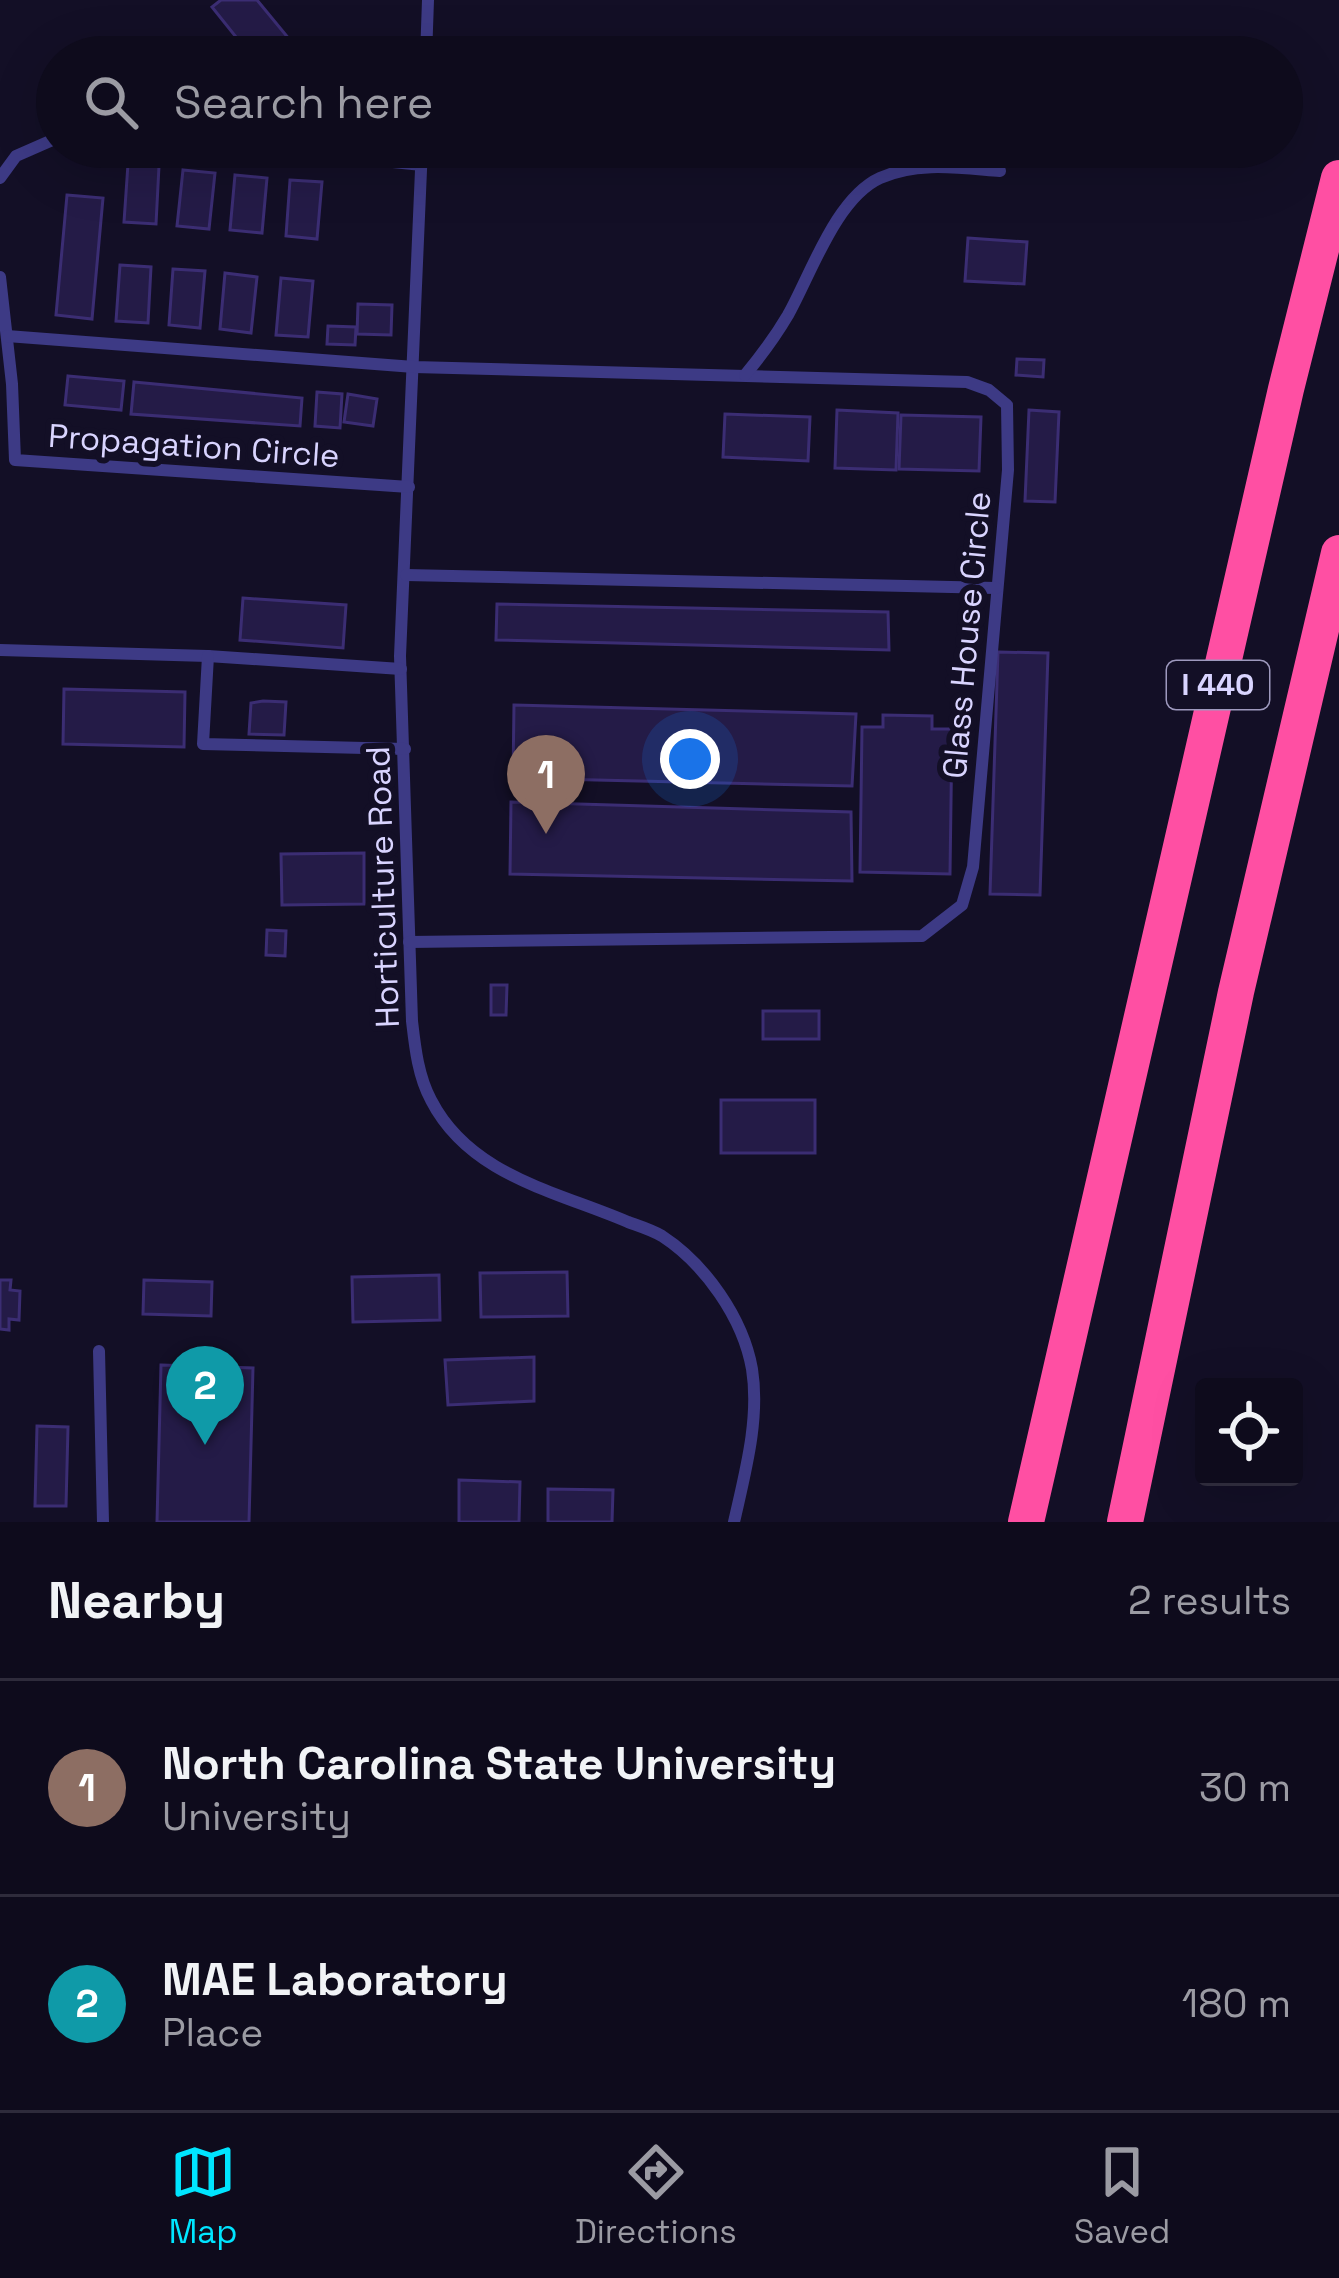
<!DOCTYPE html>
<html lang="en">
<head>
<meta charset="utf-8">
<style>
  :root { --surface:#0e0b1c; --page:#171425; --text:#f1f3f6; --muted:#9b9ba3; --line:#2e2b3b; --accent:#00e5ff }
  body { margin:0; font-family:"Space Grotesk",sans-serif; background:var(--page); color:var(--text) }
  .controls { position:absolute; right:36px; bottom:36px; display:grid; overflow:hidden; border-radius:12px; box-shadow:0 12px 48px #0002 }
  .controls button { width:108px; height:108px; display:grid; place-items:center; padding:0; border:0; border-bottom:3px solid var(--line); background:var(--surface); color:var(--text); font:60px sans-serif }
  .you { position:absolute; left:690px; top:759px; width:42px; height:42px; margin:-30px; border:9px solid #fff; border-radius:50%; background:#1a73e8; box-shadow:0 0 0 18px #1a73e833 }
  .badge { display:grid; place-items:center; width:78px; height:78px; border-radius:50%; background:var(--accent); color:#fff; font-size:39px; font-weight:700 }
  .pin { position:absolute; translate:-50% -99px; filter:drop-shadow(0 3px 6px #0008) }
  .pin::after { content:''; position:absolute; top:63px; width:42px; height:36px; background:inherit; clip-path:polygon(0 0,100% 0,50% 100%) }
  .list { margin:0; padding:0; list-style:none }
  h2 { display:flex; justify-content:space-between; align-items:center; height:156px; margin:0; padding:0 48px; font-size:51px }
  h2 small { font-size:39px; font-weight:400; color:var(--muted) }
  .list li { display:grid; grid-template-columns:78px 1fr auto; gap:36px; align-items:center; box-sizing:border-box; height:216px; padding:0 48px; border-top:3px solid var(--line) }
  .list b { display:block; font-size:45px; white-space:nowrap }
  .list p { margin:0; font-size:39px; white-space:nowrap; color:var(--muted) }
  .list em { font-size:39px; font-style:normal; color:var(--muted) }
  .icon { flex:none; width:66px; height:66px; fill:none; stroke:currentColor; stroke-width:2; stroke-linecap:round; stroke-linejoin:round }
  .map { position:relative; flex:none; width:1339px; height:1522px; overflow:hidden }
  .search { position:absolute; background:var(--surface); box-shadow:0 12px 48px #0002; left:36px; right:36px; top:36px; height:132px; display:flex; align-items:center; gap:30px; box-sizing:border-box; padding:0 42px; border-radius:66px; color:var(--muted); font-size:45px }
  .sheet { height:588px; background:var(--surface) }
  nav { display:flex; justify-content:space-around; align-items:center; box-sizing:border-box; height:168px; border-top:3px solid var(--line); background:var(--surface); font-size:33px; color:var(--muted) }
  nav a { display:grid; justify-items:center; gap:6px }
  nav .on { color:var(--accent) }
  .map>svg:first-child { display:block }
</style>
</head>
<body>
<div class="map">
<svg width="1339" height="1522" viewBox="0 0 1339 1522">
  <rect width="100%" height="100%" fill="#130f26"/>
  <g fill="#241b47" stroke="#3b2d73" stroke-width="3">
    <path d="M221 0H257L304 57H252L212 7Z"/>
    <path d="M128 164 159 166 156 224 124 222Z"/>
    <path d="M183 170 215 173 209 229 177 226Z"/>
    <path d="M235 175 267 178 262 233 230 230Z"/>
    <path d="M290 180 322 182 317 239 286 236Z"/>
    <path d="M67 195 103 198 92 319 56 315Z"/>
    <path d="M968 238 1027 242 1024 284 965 281Z"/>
    <path d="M120 265 151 267 148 323 116 321Z"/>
    <path d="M173 269 205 271 200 328 169 325Z"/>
    <path d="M225 273 257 277 251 333 220 329Z"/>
    <path d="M281 278 313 281 308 337 276 335Z"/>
    <path d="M358 304 392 305 391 335 357 334Z"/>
    <path d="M328 326 356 327 355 345 327 344Z"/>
    <path d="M1017 359 1044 360 1043 377 1016 375Z"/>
    <path d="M68 376 124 381 121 410 65 405Z"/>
    <path d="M134 382 302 398 300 426 131 414Z"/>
    <path d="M317 392 342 394 340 428 315 426Z"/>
    <path d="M348 394 377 399 373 426 344 422Z"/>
    <path d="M837 410 898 413 896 470 835 468Z"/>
    <path d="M1029 410 1059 412 1055 502 1025 501Z"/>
    <path d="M725 414 810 417 808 461 723 457Z"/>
    <path d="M901 415 981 417 979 471 899 469Z"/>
    <path d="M243 598 346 605 343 648 240 640Z"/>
    <path d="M497 604 888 612 889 650 496 640Z"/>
    <path d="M998 652 1048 653 1040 895 990 894Z"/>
    <path d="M64 689 185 692 184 747 63 744Z"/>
    <path d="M263 701 286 702 284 735 249 734 251 703Z"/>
    <path d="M514 705 856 714 852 786 513 778Z"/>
    <path d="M883 715 932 716V729H952L950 874 860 872 862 727H883Z"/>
    <path d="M511 802 851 812 852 881 510 874Z"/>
    <path d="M364 853V904L282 905 281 854Z"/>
    <path d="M267 930 286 931 285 956 266 955Z"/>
    <path d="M491 985H507L506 1015H491Z"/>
    <rect x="763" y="1011" width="56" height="28"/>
    <rect x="721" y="1100" width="94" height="53"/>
    <path d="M567 1272 568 1316 481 1317 480 1273Z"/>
    <path d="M439 1275 440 1320 353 1322 352 1277Z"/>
    <path d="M0 1280H11L10 1290 20 1291 19 1320 9 1319V1330L0 1329Z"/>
    <path d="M144 1280 212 1282 211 1316 143 1314Z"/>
    <path d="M534 1357V1401L448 1405 445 1360Z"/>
    <path d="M161 1365 253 1368 249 1522H157Z"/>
    <path d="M37 1426 68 1427 66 1506H35Z"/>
    <path d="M459 1480 520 1482 519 1522H459Z"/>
    <path d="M548 1489 613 1490 612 1522H548Z"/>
  </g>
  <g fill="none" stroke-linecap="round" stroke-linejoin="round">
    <g stroke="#3d3a85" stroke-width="12">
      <path d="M426 57 428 0"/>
      <path d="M247 147 422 165"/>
      <path d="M422 147 400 656 412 1021C415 1047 418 1076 431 1100 470 1176 556 1191 628 1222 639 1226 652 1230 662 1236 705 1264 743 1318 752 1369 760 1419 745 1473 734 1522"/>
      <path d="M0 178 16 156 57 138"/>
      <path d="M0 277 12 384 15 460 409 487"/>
      <path d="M7 336 414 367 967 382 989 390 1007 405 1008 470 973 867 962 905 922 936 409 942"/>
      <path d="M745 375C761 356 775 337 788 315 811 274 836 198 880 178 917 161 961 168 1000 171"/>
      <path d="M406 575 996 588"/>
      <path d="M0 650 208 656 401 669"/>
      <path d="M208 656 203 744 405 749"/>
      <path d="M99 1351 103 1522"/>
    </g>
    <g stroke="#ff4fa3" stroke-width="36">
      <path d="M1026 1522 1286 389 1339 178"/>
      <path d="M1125 1522 1236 992 1339 553"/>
    </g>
  </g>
  <g text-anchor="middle" stroke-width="12" stroke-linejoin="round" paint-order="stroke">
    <rect fill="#130f26" stroke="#9e99be" stroke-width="3" x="1167" y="661" width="102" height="48" rx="9"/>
    <g font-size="30" font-weight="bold" fill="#d9d4ff">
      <text x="1218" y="695">I 440</text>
    </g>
    <g font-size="33" fill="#d9d4ff" stroke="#130f26">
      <text transform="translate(194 445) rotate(4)" y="12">Propagation Circle</text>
      <text transform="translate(966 635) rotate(-85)" y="12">Glass House Circle</text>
      <text transform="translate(382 887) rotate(-92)" y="12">Horticulture Road</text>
    </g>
  </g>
</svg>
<div class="controls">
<button><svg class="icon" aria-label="locate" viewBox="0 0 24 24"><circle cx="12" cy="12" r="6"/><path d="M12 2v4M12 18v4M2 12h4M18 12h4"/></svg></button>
</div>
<div class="you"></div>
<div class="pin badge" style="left:546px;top:834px;background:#8d6e63">1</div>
<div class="pin badge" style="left:205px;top:1445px;background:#0f9aa8">2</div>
<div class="search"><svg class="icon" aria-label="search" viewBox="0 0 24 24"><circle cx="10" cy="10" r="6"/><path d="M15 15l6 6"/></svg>Search here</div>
</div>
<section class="sheet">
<h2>Nearby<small>2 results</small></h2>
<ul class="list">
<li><span class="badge" style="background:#8d6e63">1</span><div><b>North Carolina State University</b><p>University</p></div><em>30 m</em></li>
<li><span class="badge" style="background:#0f9aa8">2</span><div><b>MAE Laboratory</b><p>Place</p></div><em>180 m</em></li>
</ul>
</section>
<nav>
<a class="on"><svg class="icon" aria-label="map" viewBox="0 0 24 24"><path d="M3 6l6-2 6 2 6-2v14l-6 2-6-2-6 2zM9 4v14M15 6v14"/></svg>Map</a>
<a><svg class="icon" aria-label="directions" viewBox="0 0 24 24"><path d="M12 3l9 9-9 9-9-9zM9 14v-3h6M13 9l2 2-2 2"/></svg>Directions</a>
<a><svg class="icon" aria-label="saved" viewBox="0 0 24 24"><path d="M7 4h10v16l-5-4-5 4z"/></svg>Saved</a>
</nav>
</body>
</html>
